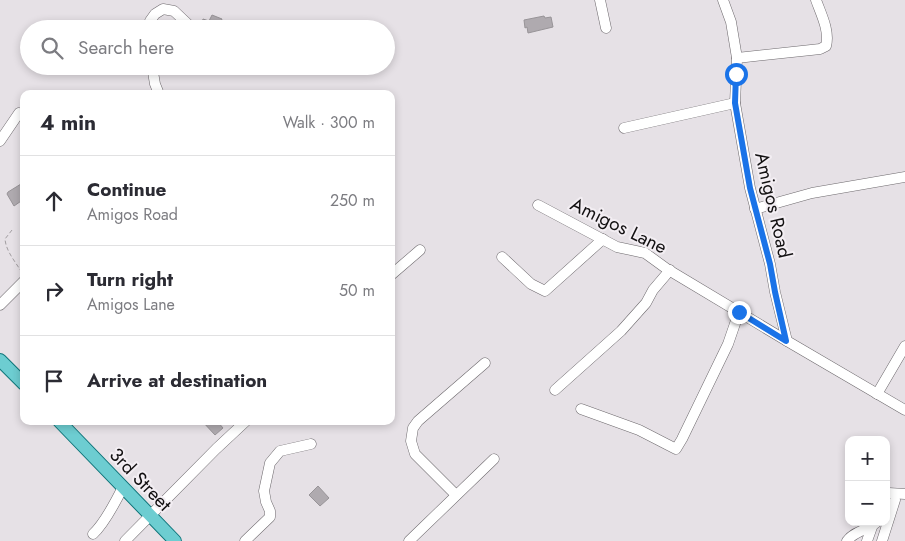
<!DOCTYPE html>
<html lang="en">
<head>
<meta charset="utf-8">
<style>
  :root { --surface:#fff; --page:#f7f7f7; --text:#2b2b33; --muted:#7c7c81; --line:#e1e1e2 }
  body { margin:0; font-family:Jost,sans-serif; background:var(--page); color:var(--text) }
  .controls { position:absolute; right:15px; bottom:15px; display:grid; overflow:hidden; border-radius:10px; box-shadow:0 2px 8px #0003 }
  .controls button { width:45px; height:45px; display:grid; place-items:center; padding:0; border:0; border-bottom:1px solid var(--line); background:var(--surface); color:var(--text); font:25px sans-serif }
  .stop { position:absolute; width:15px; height:15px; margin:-11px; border:4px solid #1a73e8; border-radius:50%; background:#fff }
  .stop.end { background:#1a73e8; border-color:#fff; box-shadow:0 1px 5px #0008 }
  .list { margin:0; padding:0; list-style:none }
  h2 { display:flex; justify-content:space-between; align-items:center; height:65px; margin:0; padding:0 20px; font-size:21px }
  h2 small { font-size:16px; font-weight:400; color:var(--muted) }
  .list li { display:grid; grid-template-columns:32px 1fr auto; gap:15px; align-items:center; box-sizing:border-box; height:90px; padding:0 20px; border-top:1px solid var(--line) }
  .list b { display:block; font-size:19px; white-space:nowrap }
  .list p { margin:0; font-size:16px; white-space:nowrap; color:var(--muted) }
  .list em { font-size:16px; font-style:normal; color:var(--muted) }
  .icon { flex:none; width:28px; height:28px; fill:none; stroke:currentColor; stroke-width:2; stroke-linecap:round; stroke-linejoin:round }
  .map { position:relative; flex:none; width:905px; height:541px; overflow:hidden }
  .search { position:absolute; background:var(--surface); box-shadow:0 2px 8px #0003; left:20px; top:20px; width:375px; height:55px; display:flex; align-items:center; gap:12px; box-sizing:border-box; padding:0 18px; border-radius:28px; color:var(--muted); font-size:19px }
  .panel { position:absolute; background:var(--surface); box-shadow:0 2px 8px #0003; left:20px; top:90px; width:375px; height:335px; border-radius:10px }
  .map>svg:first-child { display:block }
</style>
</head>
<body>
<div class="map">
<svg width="905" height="541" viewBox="0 0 905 541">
  <rect width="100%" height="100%" fill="#e6e1e6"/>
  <g fill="#afaaaf" stroke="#989498">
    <path d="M212 15 222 19 220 24 227 29H200L203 19 209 21Z"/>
    <path d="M544 16 545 18 551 17 553 27 528 33 527 27 525 28 524 20Z"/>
    <path d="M21 184 22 185 24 184V199L14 206 7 194 8 192Z"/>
    <path d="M202 421H217L223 428 215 435Z"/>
    <path d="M318 486 329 498 320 506 309 495Z"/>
  </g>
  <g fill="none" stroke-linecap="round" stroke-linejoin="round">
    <g stroke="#6d696d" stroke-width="11">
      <g id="minor">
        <path d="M600 0 606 28"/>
        <path d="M723 0 731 22 737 58 735 103 750 188 770 264 775 292 787 341"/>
        <path d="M149 29 150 21 155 14 163 9 174 11 193 29"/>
        <path d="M737 58 811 50 820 49 826 46C830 31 821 14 816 0"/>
        <path d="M152 66 155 84 159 94"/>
        <path d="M624 128 735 103"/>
        <path d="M0 141 19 113"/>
        <path d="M538 205 617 247 645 253 667 269 787 341 905 410"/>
        <path d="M755 209 812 193 905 177"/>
        <path d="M502 257 531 284 545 291 603 239"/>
        <path d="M391 275 420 250"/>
        <path d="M0 305 24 281"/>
        <path d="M555 390 621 331 646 303 653 290 670 270"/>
        <path d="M877 394 905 346"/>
        <path d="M581 409 639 430 676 449 682 439 728 344 739 312"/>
        <path d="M889 493 905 494"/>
        <path d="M456 495 415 454 411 441 413 428 418 421 485 363"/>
        <path d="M93 534C104 524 116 501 123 487"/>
        <path d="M125 541 216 449 246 421"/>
        <path d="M245 541 270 517V511L266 502 264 491 270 463 280 451 311 444"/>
        <path d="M409 541 494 459"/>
        <path d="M847 541C854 531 868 530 877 522"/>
        <path d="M867 541 872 527"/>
        <path d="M882 541 895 500"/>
      </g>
    </g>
    <g stroke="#0e757a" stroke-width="14">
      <g id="major">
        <path d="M0 360 24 384"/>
        <path d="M59 421 175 541"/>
      </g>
    </g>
    <path stroke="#a19da0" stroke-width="1" stroke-dasharray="4 2.5" stroke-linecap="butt" d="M12 230 5 239C6 252 16 262 22 273"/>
    <use href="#minor" stroke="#fff" stroke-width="10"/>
    <use href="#major" stroke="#6dcdd1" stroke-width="12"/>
  </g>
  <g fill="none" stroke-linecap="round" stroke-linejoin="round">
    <path stroke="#1a73e8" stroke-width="6" d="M736 74 735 103 750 188 770 264 775 292 786 341 739 312"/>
  </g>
  <g text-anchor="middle" stroke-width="4" stroke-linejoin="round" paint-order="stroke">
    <g font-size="19" fill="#121011" stroke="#f3eef3">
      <text transform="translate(774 205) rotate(77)" y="7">Amigos Road</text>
      <text transform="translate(619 225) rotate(26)" y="7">Amigos Lane</text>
      <text transform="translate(141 479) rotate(46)" y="7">3rd Street</text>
    </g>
  </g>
</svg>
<div class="controls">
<button>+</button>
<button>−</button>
</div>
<div class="stop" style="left:736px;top:74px"></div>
<div class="stop end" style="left:739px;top:312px"></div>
<div class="search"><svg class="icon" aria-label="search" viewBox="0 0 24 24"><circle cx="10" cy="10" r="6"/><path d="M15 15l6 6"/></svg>Search here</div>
<section class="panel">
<h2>4 min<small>Walk · 300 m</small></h2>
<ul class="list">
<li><svg class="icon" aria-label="ahead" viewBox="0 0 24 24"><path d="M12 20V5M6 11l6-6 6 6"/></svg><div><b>Continue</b><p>Amigos Road</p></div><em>250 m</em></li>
<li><svg class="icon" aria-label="right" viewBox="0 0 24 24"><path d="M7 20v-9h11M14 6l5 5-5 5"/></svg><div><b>Turn right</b><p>Amigos Lane</p></div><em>50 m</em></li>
<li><svg class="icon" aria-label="arrive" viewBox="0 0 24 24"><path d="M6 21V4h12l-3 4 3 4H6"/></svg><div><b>Arrive at destination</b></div></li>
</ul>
</section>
</div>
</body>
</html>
